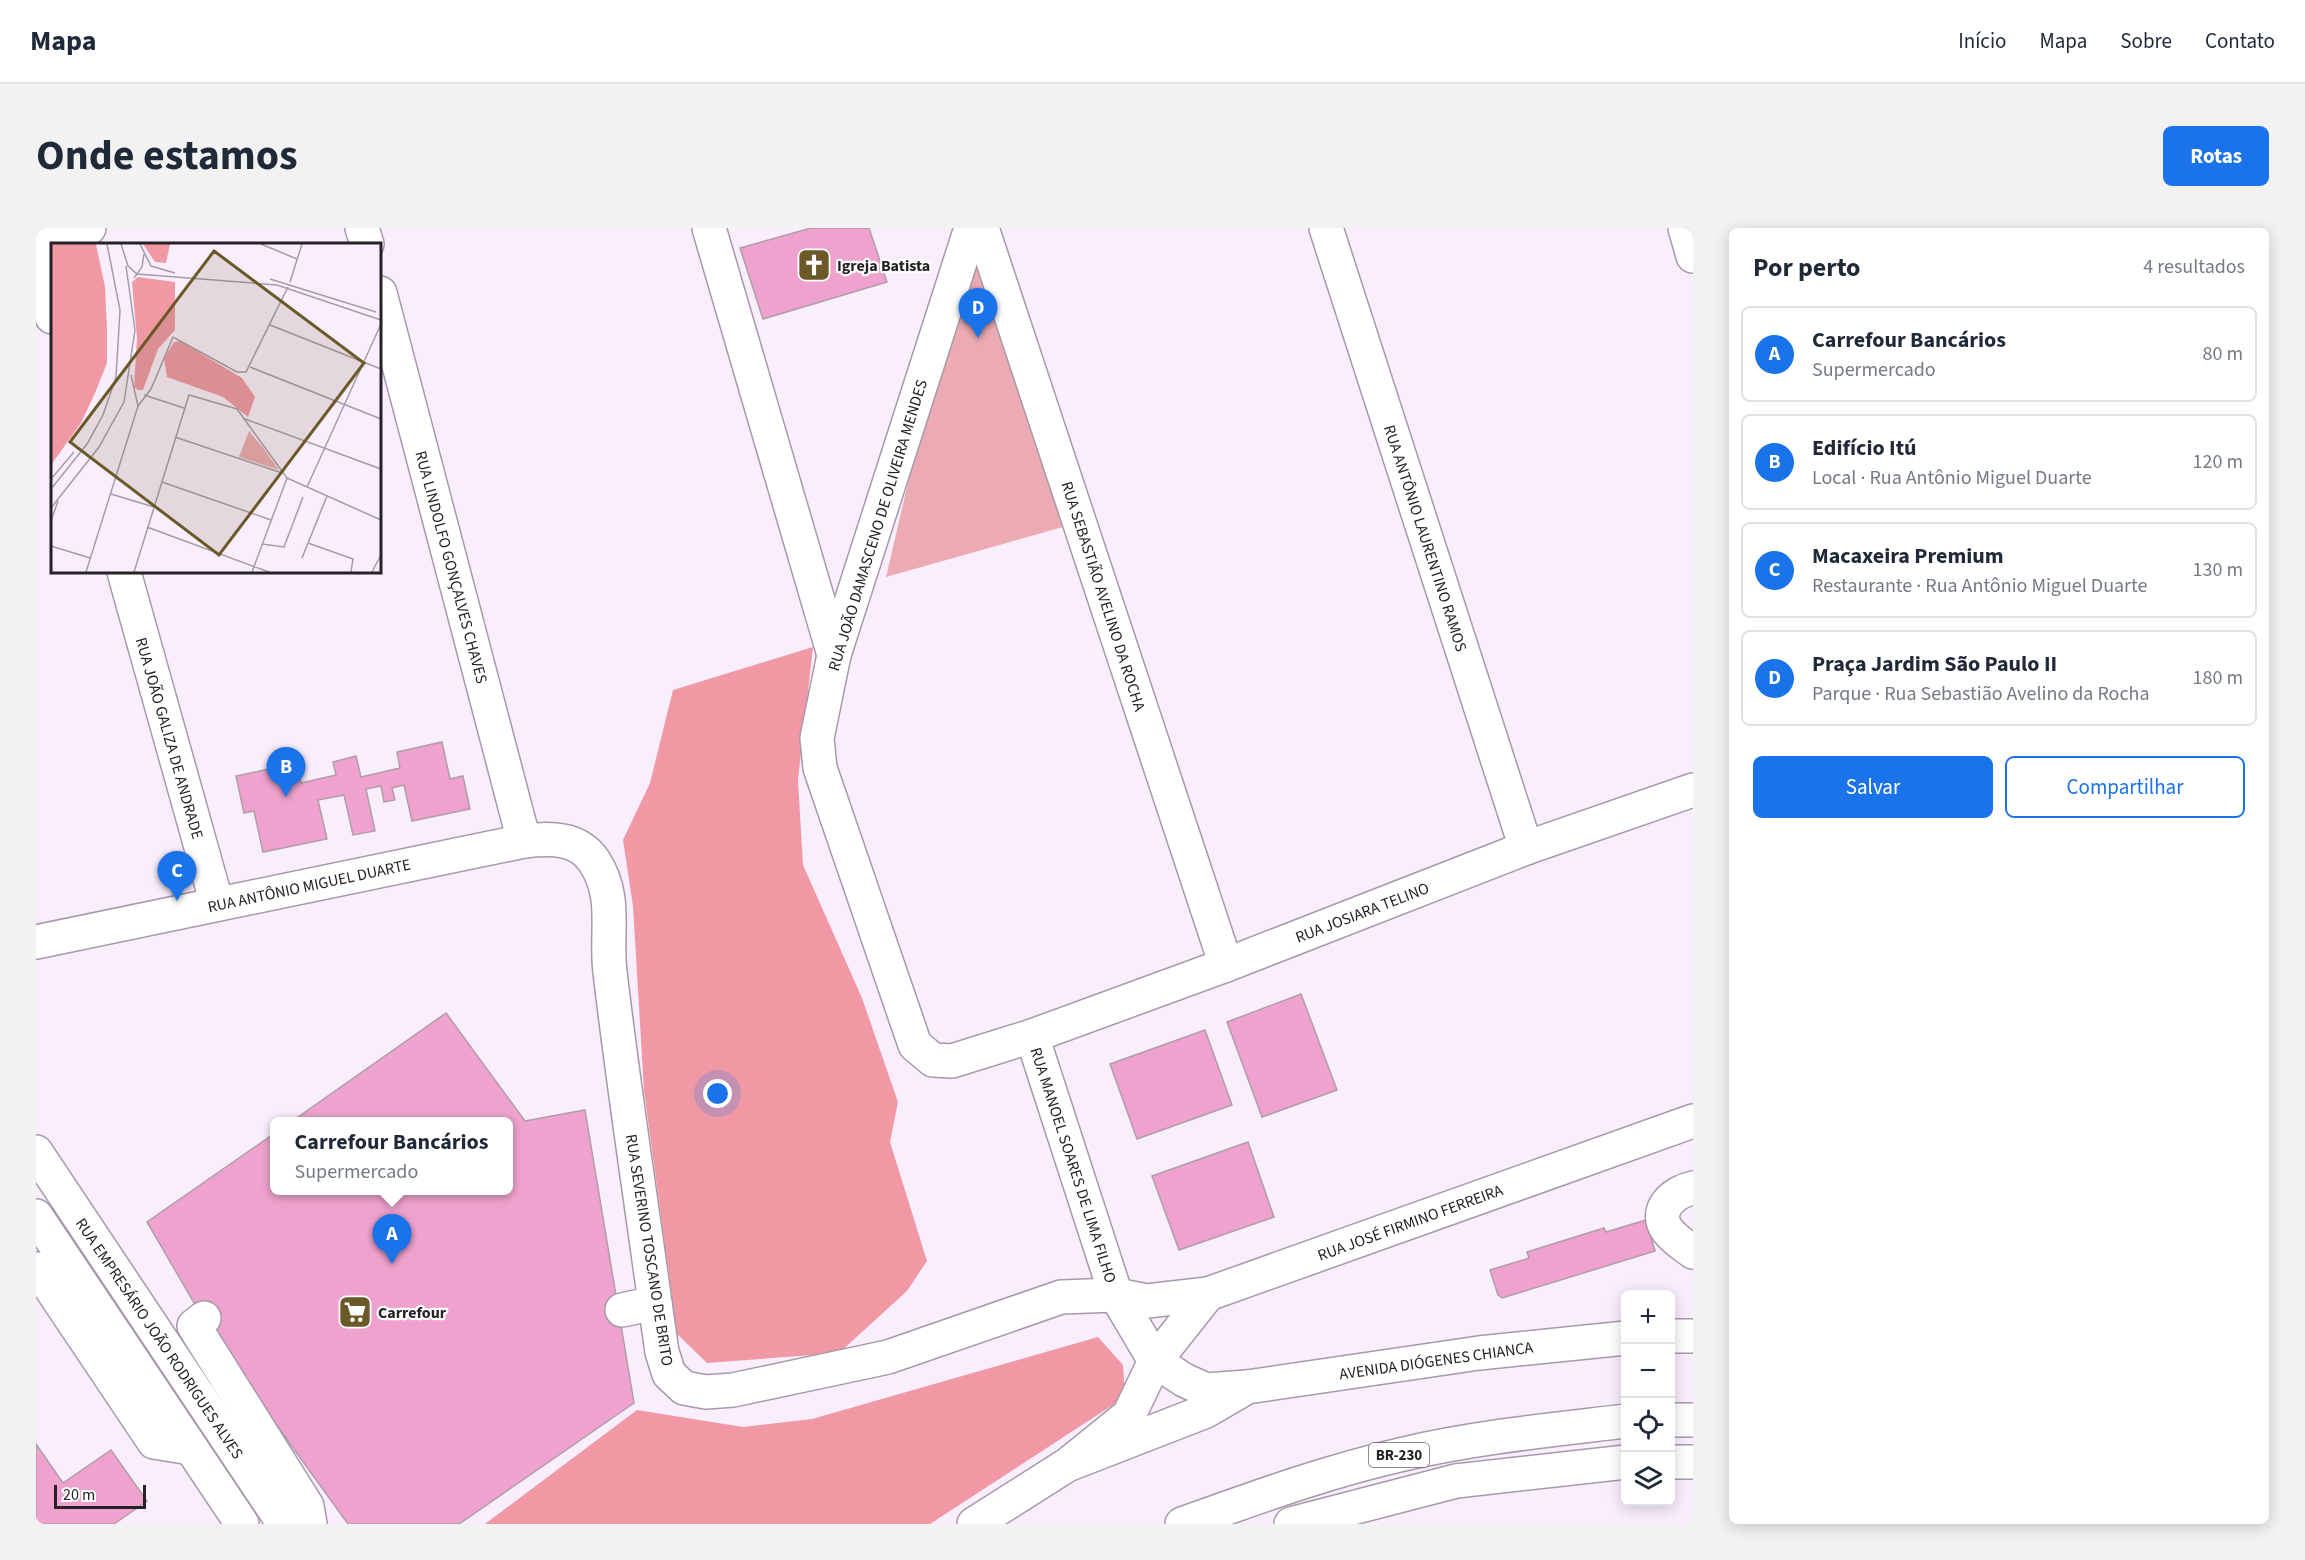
<!DOCTYPE html>
<html lang="pt">
<head>
<meta charset="utf-8">
<style>
  :root { --surface:#fff; --page:#f2f2f3; --text:#1f2937; --muted:#747a83; --line:#e0e1e3; --accent:#1a73e8 }
  body { margin:0; font-family:"Source Sans 3",sans-serif; background:var(--page); color:var(--text) }
  .controls { position:absolute; right:18px; bottom:18px; display:grid; overflow:hidden; border-radius:9px; box-shadow:0 3px 15px #0003 }
  .controls button { width:54px; height:54px; display:grid; place-items:center; padding:0; border:0; border-bottom:2px solid var(--line); background:var(--surface); color:var(--text); font:30px sans-serif }
  .scale { position:absolute; left:18px; bottom:15px; width:92px; box-sizing:border-box; padding-left:6px; border:3px solid #262127; border-top:0; font-size:16px; line-height:21px; white-space:nowrap; color:#262127; -webkit-text-stroke:4px #fff; paint-order:stroke }
  .you { position:absolute; left:682px; top:866px; width:21px; height:21px; margin:-15px; border:4px solid #fff; border-radius:50%; background:#1a73e8; box-shadow:0 0 0 9px #1a73e833 }
  .badge { display:grid; place-items:center; width:39px; height:39px; border-radius:50%; background:var(--accent); color:#fff; font-size:20px; font-weight:700 }
  .pin { position:absolute; translate:-50% -50px; filter:drop-shadow(0 2px 3px #0008) }
  .pin::after { content:''; position:absolute; top:32px; width:21px; height:18px; background:inherit; clip-path:polygon(0 0,100% 0,50% 100%) }
  .popup { position:absolute; left:234px; top:889px; width:243px; height:78px; box-sizing:border-box; display:grid; place-content:center; border-radius:9px; background:var(--surface); filter:drop-shadow(0 2px 4px #0005); font-size:20px; white-space:nowrap; color:var(--muted) }
  .popup b { font-size:22px; color:var(--text) }
  .popup::after { content:''; position:absolute; left:50%; top:100%; margin-left:-12px; border:12px solid transparent; border-top-color:var(--surface) }
  .list { margin:0; padding:0; list-style:none }
  h2 { display:flex; justify-content:space-between; align-items:center; height:78px; margin:0; padding:0 24px; font-size:26px }
  h2 small { font-size:20px; font-weight:400; color:var(--muted) }
  .list li { display:grid; grid-template-columns:39px 1fr auto; gap:18px; align-items:center; box-sizing:border-box; height:96px; margin:0 12px 12px; padding:0 12px; border:2px solid var(--line); border-radius:9px }
  .list b { display:block; font-size:22px; white-space:nowrap }
  .list p { margin:0; font-size:20px; white-space:nowrap; color:var(--muted) }
  .list em { font-size:20px; font-style:normal; color:var(--muted) }
  .actions { display:flex; gap:12px; padding:18px 24px }
  .actions a { flex:1; padding:14px 0; border:2px solid var(--accent); border-radius:9px; text-align:center; font-size:21px; color:var(--accent) }
  .actions .main { background:var(--accent); color:#fff }
  .icon { flex:none; width:33px; height:33px; fill:none; stroke:currentColor; stroke-width:2; stroke-linecap:round; stroke-linejoin:round }
  .map { position:relative; flex:none; width:1657px; height:1296px; overflow:hidden; border-radius:9px }
  header { display:flex; align-items:center; gap:36px; box-sizing:border-box; height:84px; padding:0 30px; background:var(--surface); border-bottom:2px solid var(--line) }
  header strong { font-size:28px }
  nav { display:flex; gap:33px; margin-inline-start:auto; font-size:21px }
  .intro { display:flex; align-items:center; justify-content:space-between; box-sizing:border-box; height:144px; padding:0 36px }
  h1 { margin:0; font-size:42px }
  .button { padding:15px 27px; border-radius:9px; background:var(--accent); color:#fff; font-size:21px; font-weight:700 }
  main { display:flex; gap:36px; padding:0 36px }
  aside { flex:1; background:var(--surface); border-radius:9px; box-shadow:0 3px 15px #0003 }
  .map>svg:first-child { display:block }
</style>
</head>
<body>
<header>
<strong>Mapa</strong>
<nav><a>Início</a><a>Mapa</a><a>Sobre</a><a>Contato</a></nav>
</header>
<div class="intro"><h1>Onde estamos</h1><a class="button">Rotas</a></div>
<main>
<div class="map">
<svg width="1657" height="1296" viewBox="0 0 1657 1296">
  <rect width="100%" height="100%" fill="#f9eefd"/>
  <path fill="#ecabb3" d="M941 29 1034 297 850 349 887 191Z"/>
  <g fill="#f099a5">
    <path d="M777 419 762 552 767 637 826 770 862 874 854 914 891 1033 871 1063 803 1125 671 1135 641 1106 608 863 597 678 587 612 614 555 637 462Z"/>
    <path d="M1062 1109 1087 1137 1089 1169 894 1296H449L601 1182 707 1199 776 1191Z"/>
  </g>
  <g fill="#eea2cd" stroke="#b19da8" stroke-width="1.5">
    <path d="M775 0H833L851 54 727 91 704 20Z"/>
    <path d="M406 514 414 551 427 548 434 581 376 593 368 557 356 560 359 572 348 574 345 558 330 561 339 603 317 607 308 567 282 572 291 611 227 624 218 583 208 585 200 548 261 535 265 555 300 547 297 534 320 528 325 549 364 540 361 524Z"/>
    <path d="M1265 766 1301 862 1226 889 1191 794Z"/>
    <path d="M410 785 489 893 549 882 598 1175 423 1296H312L182 1116 111 994 239 905V962H473V894H255Z"/>
    <path d="M1169 802 1196 877 1101 911 1074 836Z"/>
    <path d="M1212 914 1238 989 1143 1022 1116 948Z"/>
    <path d="M1610 992 1619 1023 1466 1070 1462 1067 1454 1042 1493 1030 1491 1024 1568 1000 1570 1004Z"/>
    <path d="M0 1216 27 1255 75 1222 111 1273 78 1296H0Z"/>
  </g>
  <g fill="none" stroke-linecap="round" stroke-linejoin="round">
    <g stroke="#a699aa" stroke-width="36">
      <g id="minor">
        <path d="M326 0 331 16"/>
        <path d="M673 0 798 427"/>
        <path d="M935 0 798 427 781 510 784 540 879 817 897 832 916 833 996 808 1190 737 1490 620 1657 562"/>
        <path d="M946 0 1190 737"/>
        <path d="M1290 0 1490 620"/>
        <path d="M1649 0 1657 28"/>
        <path d="M0 12 53 0"/>
        <path d="M0 30 16 89"/>
        <path d="M344 65 488 613"/>
        <path d="M88 344 181 676"/>
        <path d="M0 714 488 613C514 610 542 609 558 633 582 669 569 705 574 744 587 855 604 965 619 1075L626 1124 633 1146 648 1160 670 1164 697 1162 852 1129 1025 1069 1080 1067 1111 1073 1172 1066"/>
        <path d="M996 808 1080 1067 1119 1133 1148 1152 1170 1162 1211 1159"/>
        <path d="M1657 960C1638 964 1616 982 1632 1003 1638 1011 1649 1018 1657 1024"/>
        <path d="M2 1041 118 1214 155 1220"/>
        <path d="M586 1082 619 1075"/>
        <path d="M168 1090 158 1098 271 1278 274 1296"/>
        <path d="M1036 1233 1093 1187 1119 1133 1172 1066 1657 893"/>
      </g>
    </g>
    <g stroke="#a699aa" stroke-width="36">
      <g id="major">
        <path d="M0 924 248 1296"/>
        <path d="M0 988 206 1296"/>
        <path d="M1634 1108H1657"/>
        <path d="M938 1296 1031 1237 1170 1183 1211 1159 1443 1125 1590 1110"/>
      </g>
    </g>
    <g stroke="#a699aa" stroke-width="36">
      <g id="highway">
        <path d="M1634 1192H1657"/>
        <path d="M1634 1234H1657"/>
        <path d="M1146 1296C1219 1270 1292 1243 1368 1226 1441 1209 1515 1202 1590 1193"/>
        <path d="M1255 1296 1420 1253 1590 1234"/>
      </g>
    </g>
    <use href="#minor" stroke="#fff" stroke-width="33"/>
    <use href="#major" stroke="#fff" stroke-width="33"/>
    <use href="#highway" stroke="#fff" stroke-width="33"/>
  </g>
  <defs>
    <g id="church-square" transform="scale(1.725)"><rect x="-9" y="-9" width="18" height="18" rx="4" fill="#6b5927" stroke="#fff"/><path d="M-1.2-6h2.4v3.5h3.3v2.4h-3.3V6h-2.4V-.1h-3.3v-2.4h3.3Z" fill="#fff"/></g>
    <g id="supermarket-square" transform="scale(1.725)"><rect x="-9" y="-9" width="18" height="18" rx="4" fill="#6b5927" stroke="#fff"/><path d="M-6-5.5h2.5l.6 2H6L4.5 2H-2.5L-4.4-4H-6ZM-1.5 3.2a1.3 1.3 0 1 0 .1 0ZM3 3.2a1.3 1.3 0 1 0 .1 0Z" fill="#fff"/></g>
  </defs>
  <g fill-rule="evenodd">
    <use href="#church-square" x="778" y="37"/>
    <use href="#supermarket-square" x="319" y="1084"/>
  </g>
  <g text-anchor="middle" stroke-width="4.5" stroke-linejoin="round" paint-order="stroke">
    <rect fill="#fff" stroke="#676468" stroke-width="1.5" x="1333" y="1215" width="60" height="24" rx="4.5"/>
    <g font-size="15" font-weight="bold" fill="#262127">
      <text x="1363" y="1232">BR-230</text>
    </g>
    <g font-size="16" font-weight="bold" fill="#262127" stroke="#fff" text-anchor="start">
      <text x="801" y="43">Igreja Batista</text>
      <text x="342" y="1090">Carrefour</text>
    </g>
    <g font-size="16" fill="#262127" stroke="#fff">
      <text transform="translate(841 297) rotate(-73)" y="6">RUA JOÃO DAMASCENO DE OLIVEIRA MENDES</text>
      <text transform="translate(1390 310) rotate(72)" y="6">RUA ANTÔNIO LAURENTINO RAMOS</text>
      <text transform="translate(416 339) rotate(75)" y="6">RUA LINDOLFO GONÇALVES CHAVES</text>
      <text transform="translate(1068 368) rotate(72)" y="6">RUA SEBASTIÃO AVELINO DA ROCHA</text>
      <text transform="translate(134 510) rotate(74)" y="6">RUA JOÃO GALIZA DE ANDRADE</text>
      <text transform="translate(273 657) rotate(-12)" y="6">RUA ANTÔNIO MIGUEL DUARTE</text>
      <text transform="translate(1326 684) rotate(-21)" y="6">RUA JOSIARA TELINO</text>
      <text transform="translate(1038 937) rotate(72)" y="6">RUA MANOEL SOARES DE LIMA FILHO</text>
      <text transform="translate(1374 994) rotate(-20)" y="6">RUA JOSÉ FIRMINO FERREIRA</text>
      <text transform="translate(614 1022) rotate(81)" y="6">RUA SEVERINO TOSCANO DE BRITO</text>
      <text transform="translate(124 1110) rotate(56)" y="6">RUA EMPRESÁRIO JOÃO RODRIGUES ALVES</text>
      <text transform="translate(1400 1132) rotate(-8)" y="6">AVENIDA DIÓGENES CHIANCA</text>
    </g>
  </g>
  <g transform="translate(15 15)">
    <rect width="330" height="330" fill="#f9eefd"/>
    <path d="M198 188 213 206 228 227 188 214Z" fill="#ecabb3"/>
    <path d="M0 1H45L54 44 56 86V120L44 150 30 180 0 222ZM92 1H119L115 20 104 19ZM87 34 124 39V87L107 106 92 147H87L83 144 86 95 81 39ZM129 98 191 135 204 154 197 174 172 154 116 134 113 115 123 99Z" fill="#f099a5"/>
    <path fill="none" stroke="#a59ca7" stroke-width="1.5" d="M70 1 77 23 86 31 226 42 330 77M89 1 100 23 124 30M210 1 246 16M83 35 91 24 93 11M219 36 325 69M239 39 251 1M219 82 330 126M199 124 330 176M93 152 133 165M87 163 100 146 122 94 186 129H195L237 44M194 176 330 226M124 194 231 230M236 235 330 277M0 236 23 209M111 239 220 277M256 244 330 81M0 246 36 201 52 172 65 134 69 67 56 1M60 251 103 264M0 265 48 204 73 159 84 87 75 23M0 278 7 258M96 284 218 329M257 300 302 316 300 329M211 301 233 304 252 254M0 303 39 315M251 315 276 253M35 329 87 163 80 132M83 329 138 152 186 166 236 235M201 329 236 235M321 329 330 312"/>
    <path fill="#6b5927" fill-opacity="0.15" stroke="#6b5927" stroke-width="3" d="M163 8 313 120 168 312 19 199Z"/>
    <rect width="330" height="330" fill="none" stroke="#262127" stroke-width="3"/>
  </g>
</svg>
<div class="controls">
<button>+</button>
<button>−</button>
<button><svg class="icon" aria-label="locate" viewBox="0 0 24 24"><circle cx="12" cy="12" r="6"/><path d="M12 2v4M12 18v4M2 12h4M18 12h4"/></svg></button>
<button><svg class="icon" aria-label="layers" viewBox="0 0 24 24"><path d="M12 4l9 5-9 5-9-5zM3 14l9 5 9-5"/></svg></button>
</div>
<div class="scale">20 m</div>
<div class="you"></div>
<div class="pin badge" style="left:356px;top:1036px">A</div>
<div class="popup"><b>Carrefour Bancários</b>Supermercado</div>
<div class="pin badge" style="left:250px;top:569px">B</div>
<div class="pin badge" style="left:141px;top:673px">C</div>
<div class="pin badge" style="left:942px;top:110px">D</div>
</div>
<aside>
<h2>Por perto<small>4 resultados</small></h2>
<ul class="list">
<li><span class="badge">A</span><div><b>Carrefour Bancários</b><p>Supermercado</p></div><em>80 m</em></li>
<li><span class="badge">B</span><div><b>Edifício Itú</b><p>Local · Rua Antônio Miguel Duarte</p></div><em>120 m</em></li>
<li><span class="badge">C</span><div><b>Macaxeira Premium</b><p>Restaurante · Rua Antônio Miguel Duarte</p></div><em>130 m</em></li>
<li><span class="badge">D</span><div><b>Praça Jardim São Paulo II</b><p>Parque · Rua Sebastião Avelino da Rocha</p></div><em>180 m</em></li>
</ul>
<div class="actions"><a class="main">Salvar</a><a>Compartilhar</a></div>
</aside>
</main>
</body>
</html>
